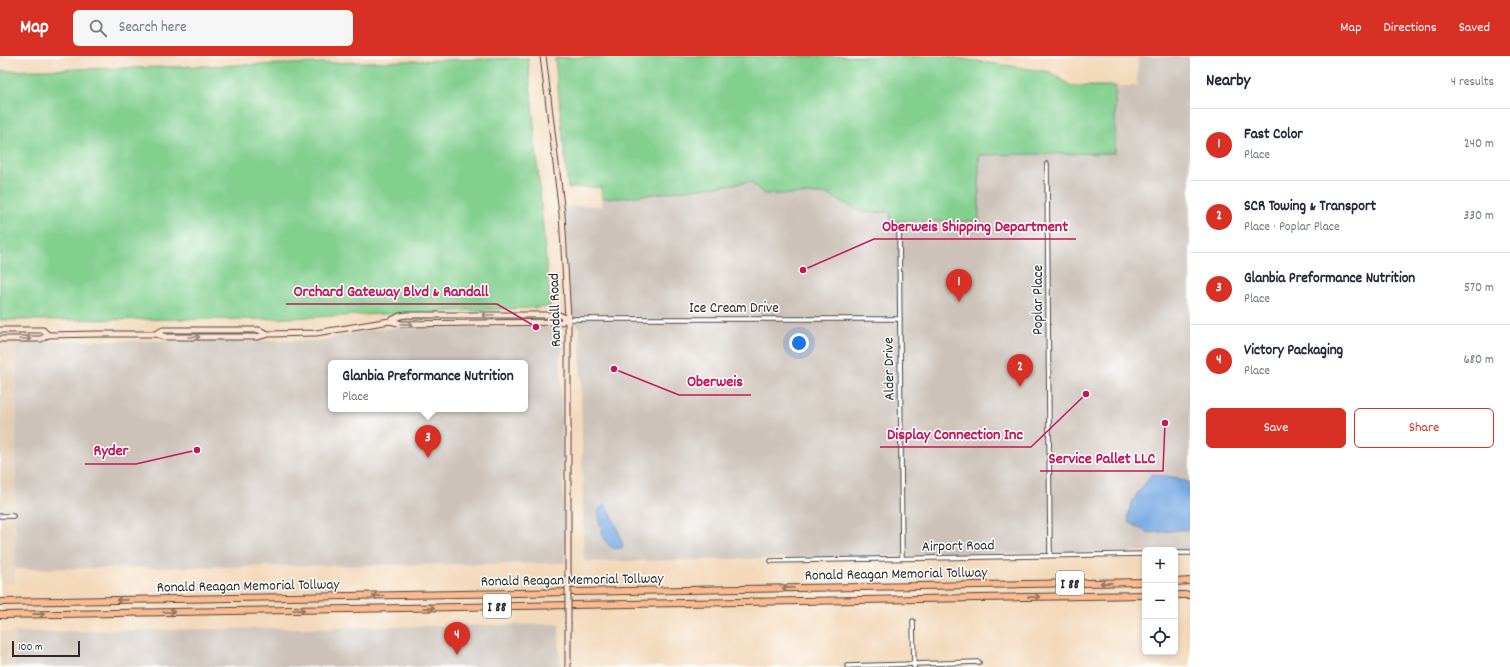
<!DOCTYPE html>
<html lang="en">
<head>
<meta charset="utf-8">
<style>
  :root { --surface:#fff; --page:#f6f6f7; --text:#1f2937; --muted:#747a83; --line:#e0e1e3; --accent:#d93025 }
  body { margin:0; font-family:Dekko,sans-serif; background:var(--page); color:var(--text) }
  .controls { position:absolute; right:12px; bottom:12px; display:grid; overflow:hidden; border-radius:6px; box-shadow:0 2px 6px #0003 }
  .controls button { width:36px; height:36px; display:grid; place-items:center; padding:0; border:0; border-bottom:1px solid var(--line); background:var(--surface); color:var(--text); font:20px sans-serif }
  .scale { position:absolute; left:12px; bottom:10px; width:68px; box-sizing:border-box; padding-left:4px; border:2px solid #2b2b2b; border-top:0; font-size:11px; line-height:14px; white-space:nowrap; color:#2b2b2b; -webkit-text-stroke:3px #fff; paint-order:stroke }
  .you { position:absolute; left:799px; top:287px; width:14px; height:14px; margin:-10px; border:3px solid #fff; border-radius:50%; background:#1a73e8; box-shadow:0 0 0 6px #1a73e833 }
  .badge { display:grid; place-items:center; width:26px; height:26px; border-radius:50%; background:var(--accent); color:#fff; font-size:13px; font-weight:700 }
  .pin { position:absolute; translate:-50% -33px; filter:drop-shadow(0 1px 2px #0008) }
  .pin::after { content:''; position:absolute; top:21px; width:14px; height:12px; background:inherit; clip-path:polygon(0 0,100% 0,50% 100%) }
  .popup { position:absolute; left:328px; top:304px; width:200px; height:52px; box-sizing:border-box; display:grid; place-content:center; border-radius:6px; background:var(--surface); filter:drop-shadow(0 1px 3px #0005); font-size:13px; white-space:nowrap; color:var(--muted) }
  .popup b { font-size:15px; color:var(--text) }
  .popup::after { content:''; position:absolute; left:50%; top:100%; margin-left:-8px; border:8px solid transparent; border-top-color:var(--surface) }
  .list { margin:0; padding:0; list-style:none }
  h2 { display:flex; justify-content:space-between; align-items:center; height:52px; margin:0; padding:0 16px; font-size:17px }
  h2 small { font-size:13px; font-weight:400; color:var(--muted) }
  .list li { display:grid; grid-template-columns:26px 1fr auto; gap:12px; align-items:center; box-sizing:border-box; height:72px; padding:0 16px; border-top:1px solid var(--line) }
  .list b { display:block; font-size:15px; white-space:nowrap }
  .list p { margin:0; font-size:13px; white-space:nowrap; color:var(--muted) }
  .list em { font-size:13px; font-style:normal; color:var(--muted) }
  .actions { display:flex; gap:8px; padding:12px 16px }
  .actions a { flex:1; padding:9px 0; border:1px solid var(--accent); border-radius:6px; text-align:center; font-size:14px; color:var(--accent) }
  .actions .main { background:var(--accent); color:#fff }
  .icon { flex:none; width:22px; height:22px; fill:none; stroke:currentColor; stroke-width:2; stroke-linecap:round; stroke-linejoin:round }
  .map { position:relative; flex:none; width:1190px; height:611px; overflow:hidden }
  header { display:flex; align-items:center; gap:24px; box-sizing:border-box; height:56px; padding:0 20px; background:var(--accent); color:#fff }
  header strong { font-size:19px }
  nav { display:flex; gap:22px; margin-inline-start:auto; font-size:14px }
  .search { width:280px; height:36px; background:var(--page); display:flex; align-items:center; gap:10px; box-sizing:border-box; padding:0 14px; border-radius:6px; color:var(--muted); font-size:15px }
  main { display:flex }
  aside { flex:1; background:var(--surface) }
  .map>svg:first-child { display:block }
</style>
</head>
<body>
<header>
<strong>Map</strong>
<div class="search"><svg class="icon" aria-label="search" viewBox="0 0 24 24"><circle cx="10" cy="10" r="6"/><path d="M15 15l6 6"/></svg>Search here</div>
<nav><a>Map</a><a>Directions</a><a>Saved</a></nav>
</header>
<main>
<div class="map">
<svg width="1190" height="611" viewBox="0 0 1190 611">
  <rect width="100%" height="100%" fill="#fff"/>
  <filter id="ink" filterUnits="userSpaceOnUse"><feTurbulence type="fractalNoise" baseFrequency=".025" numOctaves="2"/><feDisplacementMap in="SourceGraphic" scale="8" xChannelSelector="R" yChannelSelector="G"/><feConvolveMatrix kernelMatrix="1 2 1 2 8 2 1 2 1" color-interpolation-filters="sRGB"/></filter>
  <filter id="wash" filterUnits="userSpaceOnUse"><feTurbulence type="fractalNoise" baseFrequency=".012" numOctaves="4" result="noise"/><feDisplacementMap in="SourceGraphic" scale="16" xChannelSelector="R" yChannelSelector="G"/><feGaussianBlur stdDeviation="0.9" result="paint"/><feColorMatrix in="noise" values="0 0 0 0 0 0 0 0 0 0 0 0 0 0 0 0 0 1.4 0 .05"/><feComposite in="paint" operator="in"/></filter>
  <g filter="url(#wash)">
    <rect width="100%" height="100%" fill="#f3d9ba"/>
    <g fill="#e2cdb2">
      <path d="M0 285H17L15 527H0Z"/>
      <rect x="0" y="576" width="15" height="35"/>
    </g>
    <g fill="#ccc2b9" fill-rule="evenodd">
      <path d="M1138 0H1190V494L584 506 580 273 570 261 562 150H602V142H621L750 126 765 138H827L864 157 891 156 890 165 979 164V99L1115 97V30H1137Z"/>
      <path d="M540 270 557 274 561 282 563 292 560 300 565 507 15 513 17 285H322L358 276 402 271ZM331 307H525V353H331Z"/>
      <path d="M559 568 560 611H15V576Z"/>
    </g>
    <g fill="#82cf8e" stroke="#567d5c">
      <path d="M621 0H943L1050 16 1071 30H1115V97L979 99V165H890L891 156 864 157 827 138H765L750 126 621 142H602L601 131 568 132 555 2Z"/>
      <path d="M528 2 550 251 264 263 0 264V15Z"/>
      <path d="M464 261 395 265 407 262Z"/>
      <path d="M176 276H264L247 279H161Z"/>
    </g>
    <g fill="#77a8e2" stroke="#516a86">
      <path d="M1152 418 1177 422 1190 427V473L1148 477 1129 466C1126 446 1142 434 1152 418Z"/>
      <path d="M604 448C613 456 620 479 623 491 604 500 599 467 599 455Z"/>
    </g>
  </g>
  <g filter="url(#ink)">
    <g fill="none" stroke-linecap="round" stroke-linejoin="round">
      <g stroke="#494540" stroke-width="5.5">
        <g id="street">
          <path d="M1047 108 1050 499"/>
          <path d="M899 172 902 502"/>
          <path d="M568 263H900"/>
          <path d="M0 460H13"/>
          <path d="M1175 497H1190"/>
          <path d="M771 505 1145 498"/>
          <path d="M913 565 914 611"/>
          <path d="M847 610 979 606"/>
        </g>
      </g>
      <g stroke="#494540" stroke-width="7">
        <g id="secondary">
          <path d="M543 0 562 158 568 263V518"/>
          <path d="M390 265 402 268 561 266 568 263"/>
          <path d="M0 274H43L48 279"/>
          <path d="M156 278 163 274H259L268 278"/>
          <path d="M0 283H41L48 279 97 278H156L166 281H257L268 278 316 277 390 265 400 260 407 259H559L568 263"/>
          <path d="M568 568V611"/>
        </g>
      </g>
      <g stroke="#494540" stroke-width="8">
        <g id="highway">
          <path d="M1175 526 1190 525"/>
          <path d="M1175 539H1190"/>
          <path d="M0 546 1145 526"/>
          <path d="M0 559 1145 539"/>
        </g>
      </g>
      <use href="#street" stroke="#fff" stroke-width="3.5"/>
      <use href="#secondary" stroke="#fee3d2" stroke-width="5"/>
      <use href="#highway" stroke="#fcba8e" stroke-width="6"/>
      <g stroke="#494540" stroke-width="7" stroke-linecap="butt">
        <path id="secondary-bridge" d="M568 518V568"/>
      </g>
      <use href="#secondary-bridge" stroke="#fee3d2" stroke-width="5"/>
    </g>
    <defs><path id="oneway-shaft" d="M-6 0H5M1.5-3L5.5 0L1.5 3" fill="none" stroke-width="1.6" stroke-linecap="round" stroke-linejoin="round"/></defs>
    <g stroke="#94877e">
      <use href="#oneway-shaft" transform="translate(488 259) rotate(180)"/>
      <use href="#oneway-shaft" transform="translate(407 268) rotate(1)"/>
      <use href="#oneway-shaft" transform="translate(194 281)"/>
      <use href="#oneway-shaft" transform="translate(25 283)"/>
    </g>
    <g stroke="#94725c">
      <use href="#oneway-shaft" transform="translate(1106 527) rotate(179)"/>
      <use href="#oneway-shaft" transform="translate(788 532) rotate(179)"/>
      <use href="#oneway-shaft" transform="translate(378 540) rotate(179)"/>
      <use href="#oneway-shaft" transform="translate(1034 541) rotate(-1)"/>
      <use href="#oneway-shaft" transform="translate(122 544) rotate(179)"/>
      <use href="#oneway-shaft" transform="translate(429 552) rotate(-1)"/>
      <use href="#oneway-shaft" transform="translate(299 554) rotate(-1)"/>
      <use href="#oneway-shaft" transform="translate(169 556) rotate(-1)"/>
      <use href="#oneway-shaft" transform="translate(39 558) rotate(-1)"/>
    </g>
  </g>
  <g text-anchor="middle" stroke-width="3" stroke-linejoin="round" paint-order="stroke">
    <g fill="#fff" stroke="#6b6b6b" stroke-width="1">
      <rect x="1056" y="515" width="28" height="24" rx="3"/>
      <rect x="483" y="538" width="28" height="24" rx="3"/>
    </g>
    <g font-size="14" font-weight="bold" fill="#2b2b2b">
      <text x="1070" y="532">I 88</text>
      <text x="497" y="555">I 88</text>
    </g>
    <g font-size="15" fill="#2b2b2b" stroke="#fff">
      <text transform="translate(1037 244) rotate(-90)" y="5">Poplar Place</text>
      <text x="734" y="256">Ice Cream Drive</text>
      <text transform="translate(554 254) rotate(-92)" y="5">Randall Road</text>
      <text transform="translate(888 313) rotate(-91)" y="5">Alder Drive</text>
      <text transform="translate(958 489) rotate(-1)" y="5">Airport Road</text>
      <text transform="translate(896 517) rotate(-1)" y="5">Ronald Reagan Memorial Tollway</text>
      <text transform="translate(572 523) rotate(-1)" y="5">Ronald Reagan Memorial Tollway</text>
      <text transform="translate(248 529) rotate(-1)" y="5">Ronald Reagan Memorial Tollway</text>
    </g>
  </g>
  <path fill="none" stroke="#c2185b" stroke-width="1.5" d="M803 214L874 183H1076M536 271L497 248H286M614 313L679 339H751M1086 338L1031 391H880M197 394L136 408H85M1165 367L1163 415H1040"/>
  <g fill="#c2185b" stroke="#fff" stroke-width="1.5">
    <circle cx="803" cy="214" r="4"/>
    <circle cx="536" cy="271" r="4"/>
    <circle cx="614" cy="313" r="4"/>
    <circle cx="1086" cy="338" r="4"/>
    <circle cx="197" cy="394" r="4"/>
    <circle cx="1165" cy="367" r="4"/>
  </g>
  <g font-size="16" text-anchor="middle" font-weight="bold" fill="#c2185b" stroke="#fff" stroke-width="3" stroke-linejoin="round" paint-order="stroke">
    <text x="975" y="175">Oberweis Shipping Department</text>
    <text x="391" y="240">Orchard Gateway Blvd &amp; Randall</text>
    <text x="715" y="330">Oberweis</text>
    <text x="955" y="383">Display Connection Inc</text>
    <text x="111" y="399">Ryder</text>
    <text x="1102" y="407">Service Pallet LLC</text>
  </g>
</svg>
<div class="controls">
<button>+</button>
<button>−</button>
<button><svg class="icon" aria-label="locate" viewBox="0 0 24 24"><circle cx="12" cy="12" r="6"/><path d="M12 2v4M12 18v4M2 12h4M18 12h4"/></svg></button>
</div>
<div class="scale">100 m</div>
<div class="you"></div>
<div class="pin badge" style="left:959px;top:246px">1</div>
<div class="pin badge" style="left:1020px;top:331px">2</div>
<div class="pin badge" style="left:428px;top:402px">3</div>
<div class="popup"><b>Glanbia Preformance Nutrition</b>Place</div>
<div class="pin badge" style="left:457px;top:599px">4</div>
</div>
<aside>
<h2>Nearby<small>4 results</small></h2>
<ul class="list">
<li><span class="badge">1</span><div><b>Fast Color</b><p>Place</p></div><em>240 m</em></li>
<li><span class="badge">2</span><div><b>SCR Towing &amp; Transport</b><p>Place · Poplar Place</p></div><em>330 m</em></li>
<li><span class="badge">3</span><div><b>Glanbia Preformance Nutrition</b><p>Place</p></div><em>570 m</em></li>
<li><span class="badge">4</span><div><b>Victory Packaging</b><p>Place</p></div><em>680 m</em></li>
</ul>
<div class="actions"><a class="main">Save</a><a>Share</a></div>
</aside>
</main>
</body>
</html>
